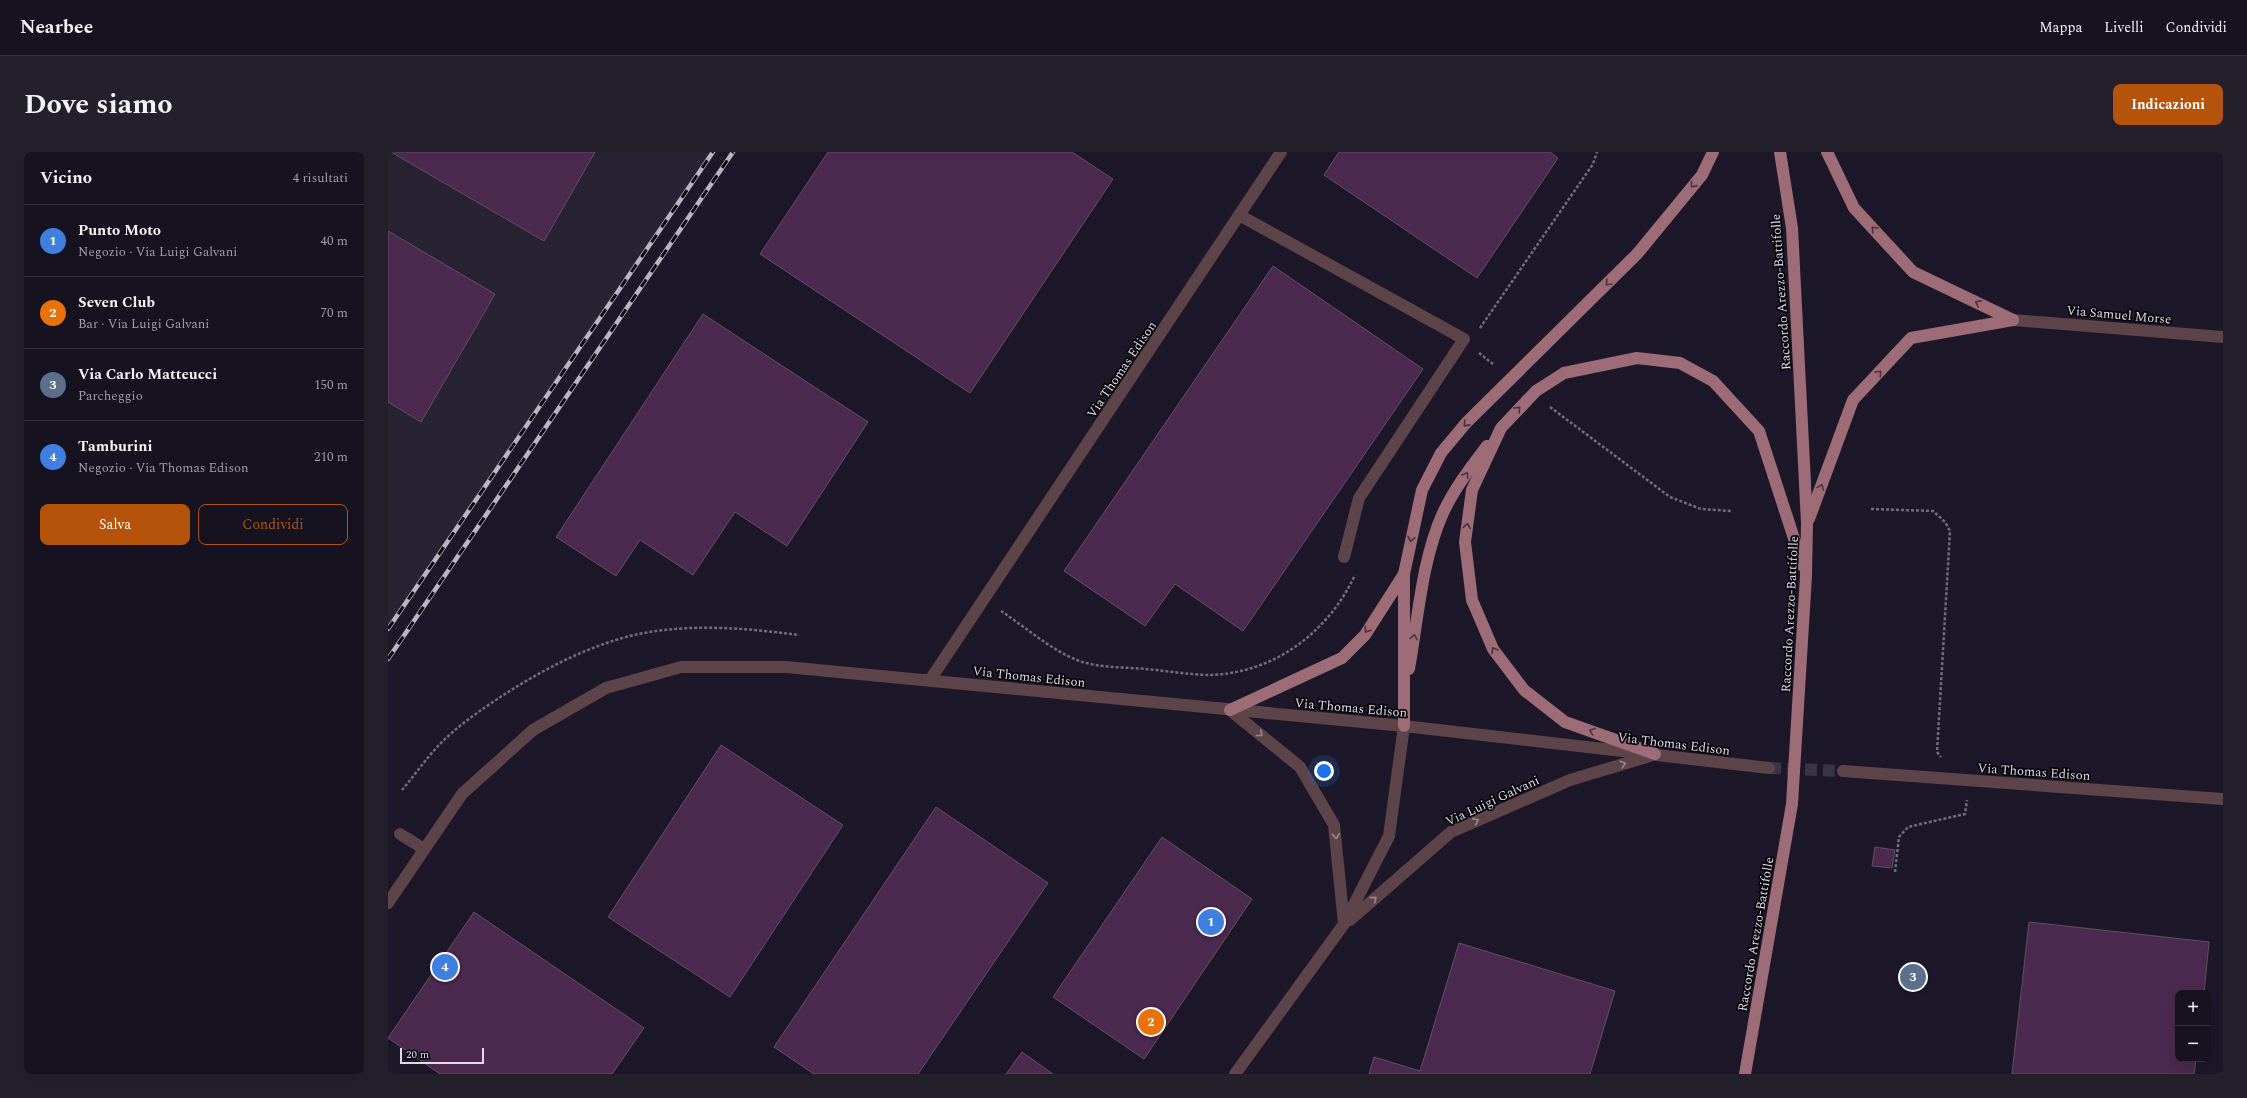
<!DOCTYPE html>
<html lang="it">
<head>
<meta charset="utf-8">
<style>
  :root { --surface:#16121f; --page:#23202c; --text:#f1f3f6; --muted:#9e9ea4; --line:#35323d; --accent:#b45309 }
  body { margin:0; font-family:Spectral,serif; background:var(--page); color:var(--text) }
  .controls { position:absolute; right:12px; bottom:12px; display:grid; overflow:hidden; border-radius:8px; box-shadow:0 4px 16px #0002 }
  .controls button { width:36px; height:36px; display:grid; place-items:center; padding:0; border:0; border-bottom:1px solid var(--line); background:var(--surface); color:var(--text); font:20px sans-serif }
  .scale { position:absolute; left:12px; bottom:10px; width:84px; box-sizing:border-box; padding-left:4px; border:2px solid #dddbe7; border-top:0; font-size:11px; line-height:14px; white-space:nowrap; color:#dddbe7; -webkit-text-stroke:3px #07050b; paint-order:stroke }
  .you { position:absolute; left:936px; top:619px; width:14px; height:14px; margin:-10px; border:3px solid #fff; border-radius:50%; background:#1a73e8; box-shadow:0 0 0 6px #1a73e833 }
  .badge { display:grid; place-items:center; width:26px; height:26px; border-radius:50%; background:var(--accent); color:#fff; font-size:13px; font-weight:700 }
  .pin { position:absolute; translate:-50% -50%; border:2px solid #fff; box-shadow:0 1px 4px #0006 }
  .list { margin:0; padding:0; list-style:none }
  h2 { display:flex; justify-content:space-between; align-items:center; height:52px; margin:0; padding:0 16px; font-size:17px }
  h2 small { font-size:13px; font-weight:400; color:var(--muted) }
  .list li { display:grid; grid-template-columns:26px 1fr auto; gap:12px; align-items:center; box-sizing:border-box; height:72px; padding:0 16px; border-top:1px solid var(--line) }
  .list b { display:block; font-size:15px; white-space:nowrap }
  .list p { margin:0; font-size:13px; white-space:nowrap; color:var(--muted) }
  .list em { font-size:13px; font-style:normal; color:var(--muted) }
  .actions { display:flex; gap:8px; padding:12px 16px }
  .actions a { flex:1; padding:9px 0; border:1px solid var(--accent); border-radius:8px; text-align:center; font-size:14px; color:var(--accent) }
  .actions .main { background:var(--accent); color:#fff }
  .map { position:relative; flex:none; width:1835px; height:922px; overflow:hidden; border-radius:8px }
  header { display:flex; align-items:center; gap:24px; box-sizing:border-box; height:56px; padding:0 20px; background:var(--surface); border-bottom:1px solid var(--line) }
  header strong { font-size:19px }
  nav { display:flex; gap:22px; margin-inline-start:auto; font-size:14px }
  .intro { display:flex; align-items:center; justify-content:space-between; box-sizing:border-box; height:96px; padding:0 24px }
  h1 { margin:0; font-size:28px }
  .button { padding:10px 18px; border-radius:8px; background:var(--accent); color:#fff; font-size:14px; font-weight:700 }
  main { display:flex; gap:24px; padding:0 24px }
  aside { flex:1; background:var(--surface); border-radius:8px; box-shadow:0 4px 16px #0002 }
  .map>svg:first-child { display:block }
</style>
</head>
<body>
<header>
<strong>Nearbee</strong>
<nav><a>Mappa</a><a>Livelli</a><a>Condividi</a></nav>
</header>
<div class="intro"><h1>Dove siamo</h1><a class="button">Indicazioni</a></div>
<main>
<aside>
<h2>Vicino<small>4 risultati</small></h2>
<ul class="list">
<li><span class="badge" style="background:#3f7fe0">1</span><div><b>Punto Moto</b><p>Negozio · Via Luigi Galvani</p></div><em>40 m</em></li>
<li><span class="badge" style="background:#e8710a">2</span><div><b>Seven Club</b><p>Bar · Via Luigi Galvani</p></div><em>70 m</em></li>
<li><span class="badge" style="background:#5c6f8a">3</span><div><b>Via Carlo Matteucci</b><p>Parcheggio</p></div><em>150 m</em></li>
<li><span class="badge" style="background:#3f7fe0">4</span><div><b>Tamburini</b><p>Negozio · Via Thomas Edison</p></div><em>210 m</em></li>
</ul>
<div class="actions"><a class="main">Salva</a><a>Condividi</a></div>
</aside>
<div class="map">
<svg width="1835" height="922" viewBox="0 0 1835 922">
  <rect width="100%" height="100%" fill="#1d1829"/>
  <path fill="#282333" d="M0 0H325L0 477Z"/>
  <g fill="#4c294e" stroke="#605161">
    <path d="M3 0H207L156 89Z"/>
    <path d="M440 0H684L725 27 582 241 372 102Z"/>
    <path d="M951 0H1162L1170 6 1089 126 936 23Z"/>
    <path d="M0 79 107 142 33 270 0 250Z"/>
    <path d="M885 114 1035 217 855 479 787 432 757 474 676 419Z"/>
    <path d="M315 162 480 270 399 394 347 360 305 423 252 388 228 424 168 385Z"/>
    <path d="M333 593 455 673 342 845 220 765Z"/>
    <path d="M548 655 660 731 530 922H426L386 895Z"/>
    <path d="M774 685 864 747 756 907 665 845Z"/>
    <path d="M1487 695 1507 698 1504 716 1484 714Z"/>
    <path d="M86 760 256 876 224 922H52L0 886Z"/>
    <path d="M1641 770 1821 790 1816 841H1790V907H1808L1806 922H1624Z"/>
    <path d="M1071 791 1227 839 1202 922H981L986 905 1032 919Z"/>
    <path d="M634 900 665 922H618Z"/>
  </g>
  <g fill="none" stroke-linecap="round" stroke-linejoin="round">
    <path stroke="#3a3546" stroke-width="12" stroke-dasharray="12 6" stroke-linecap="butt" d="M1381 616 1455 619"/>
    <g stroke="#716d7c" stroke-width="2.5" stroke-dasharray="3 2" stroke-linecap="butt">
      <path d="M1092 176 1205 12 1209 0"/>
      <path d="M1091 201 1105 212"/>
      <path d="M1162 255 1282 345 1313 357 1343 359"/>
      <path d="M1483 357 1545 359 1557 370 1562 379 1549 600 1553 605"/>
      <path d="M613 459C636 474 663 498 689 508 709 516 736 515 758 517 778 519 798 522 818 523 884 523 940 481 967 423"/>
      <path d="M14 638C26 624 37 608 50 594 69 574 94 557 117 542 156 517 200 494 246 483 300 471 357 476 411 483"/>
      <path d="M1507 720 1511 685 1520 675 1577 662 1579 648"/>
    </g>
    <g stroke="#5d4449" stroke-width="12">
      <path d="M851 63 1076 187 971 346 956 405"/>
      <path d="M1625 168 1835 185"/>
      <path d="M542 528 893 0"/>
      <path d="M842 558 912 615 946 673 956 772"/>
      <path d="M1455 619 1835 647"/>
      <path d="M12 682 36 697"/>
      <path d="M0 751 74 642 145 578 218 536 293 515H398L1016 574 1381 616"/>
      <path d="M962 768 1063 680 1182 628 1262 604"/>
      <path d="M847 922 956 772 1001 684 1016 574"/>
    </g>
    <g stroke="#9e6c76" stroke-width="12">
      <path d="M1439 0 1466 56 1525 120 1625 168"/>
      <path d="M1421 367 1465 248 1523 186 1625 168"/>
      <path d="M1021 517C1030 467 1034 407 1055 361 1066 337 1083 315 1099 294"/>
      <path d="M842 558 954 506 977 483 1016 422"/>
      <path d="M1016 574V422L1034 338 1053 301 1078 271 1249 102 1314 23 1325 0"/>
      <path d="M1267 602 1177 570 1136 538 1105 497 1084 448 1077 390 1084 338 1113 276 1148 239 1176 221 1249 206 1292 211 1325 229 1371 279 1415 414"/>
      <path d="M1357 922 1404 652 1418 424 1419 371 1404 76 1392 0"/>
    </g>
    <g stroke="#b8b6c3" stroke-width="4.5">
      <g id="rail">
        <path d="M0 477 325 0"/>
        <path d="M0 507 345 0"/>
      </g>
    </g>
    <use href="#rail" stroke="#07050b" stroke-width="3" stroke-dasharray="9" stroke-linecap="butt"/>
  </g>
  <defs><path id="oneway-chevron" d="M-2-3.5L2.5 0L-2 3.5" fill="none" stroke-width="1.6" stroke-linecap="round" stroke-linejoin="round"/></defs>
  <g stroke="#4b333b">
    <use href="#oneway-chevron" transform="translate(1305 33) rotate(129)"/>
    <use href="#oneway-chevron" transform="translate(1486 77) rotate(-133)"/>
    <use href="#oneway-chevron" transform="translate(1220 131) rotate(135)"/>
    <use href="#oneway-chevron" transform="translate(1590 151) rotate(-154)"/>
    <use href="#oneway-chevron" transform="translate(1491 221) rotate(-47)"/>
    <use href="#oneway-chevron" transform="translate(1130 257) rotate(-47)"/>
    <use href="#oneway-chevron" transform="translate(1078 272) rotate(132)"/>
    <use href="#oneway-chevron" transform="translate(1078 323) rotate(-59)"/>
    <use href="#oneway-chevron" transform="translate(1433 335) rotate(-69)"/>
    <use href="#oneway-chevron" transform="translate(1079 374) rotate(-82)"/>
    <use href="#oneway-chevron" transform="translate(1023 387) rotate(102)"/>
    <use href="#oneway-chevron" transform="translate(979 478) rotate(124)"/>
    <use href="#oneway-chevron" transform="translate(1026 485) rotate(-80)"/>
    <use href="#oneway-chevron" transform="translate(1106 498) rotate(-121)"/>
    <use href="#oneway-chevron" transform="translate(1204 579) rotate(-160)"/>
  </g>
  <g stroke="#978890">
    <use href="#oneway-chevron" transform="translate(872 582) rotate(39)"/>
    <use href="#oneway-chevron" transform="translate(1235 612) rotate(-17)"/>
    <use href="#oneway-chevron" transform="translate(1088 669) rotate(-24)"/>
    <use href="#oneway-chevron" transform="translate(948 684) rotate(84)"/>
    <use href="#oneway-chevron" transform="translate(986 747) rotate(-41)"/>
  </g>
  <g text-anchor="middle" stroke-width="3.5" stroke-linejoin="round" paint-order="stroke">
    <g font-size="13" fill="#dddbe7" stroke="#07050b">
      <text transform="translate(1392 140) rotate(-94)" y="5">Raccordo Arezzo-Battifolle</text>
      <text transform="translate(1731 162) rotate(5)" y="5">Via Samuel Morse</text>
      <text transform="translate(733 217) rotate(-56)" y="5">Via Thomas Edison</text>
      <text transform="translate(1401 462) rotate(-87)" y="5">Raccordo Arezzo-Battifolle</text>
      <text transform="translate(641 524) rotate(6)" y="5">Via Thomas Edison</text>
      <text transform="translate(963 555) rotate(5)" y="5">Via Thomas Edison</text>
      <text transform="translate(1286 591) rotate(7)" y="5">Via Thomas Edison</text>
      <text transform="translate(1646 619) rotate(4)" y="5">Via Thomas Edison</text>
      <text transform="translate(1104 648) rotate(-25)" y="5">Via Luigi Galvani</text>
      <text transform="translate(1367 782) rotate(-80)" y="5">Raccordo Arezzo-Battifolle</text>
    </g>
  </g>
</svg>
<div class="controls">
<button>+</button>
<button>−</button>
</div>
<div class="scale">20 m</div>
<div class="you"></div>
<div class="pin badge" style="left:823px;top:770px;background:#3f7fe0">1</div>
<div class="pin badge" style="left:763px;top:870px;background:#e8710a">2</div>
<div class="pin badge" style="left:1525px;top:825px;background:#5c6f8a">3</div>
<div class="pin badge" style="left:57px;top:815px;background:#3f7fe0">4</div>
</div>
</main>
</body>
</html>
